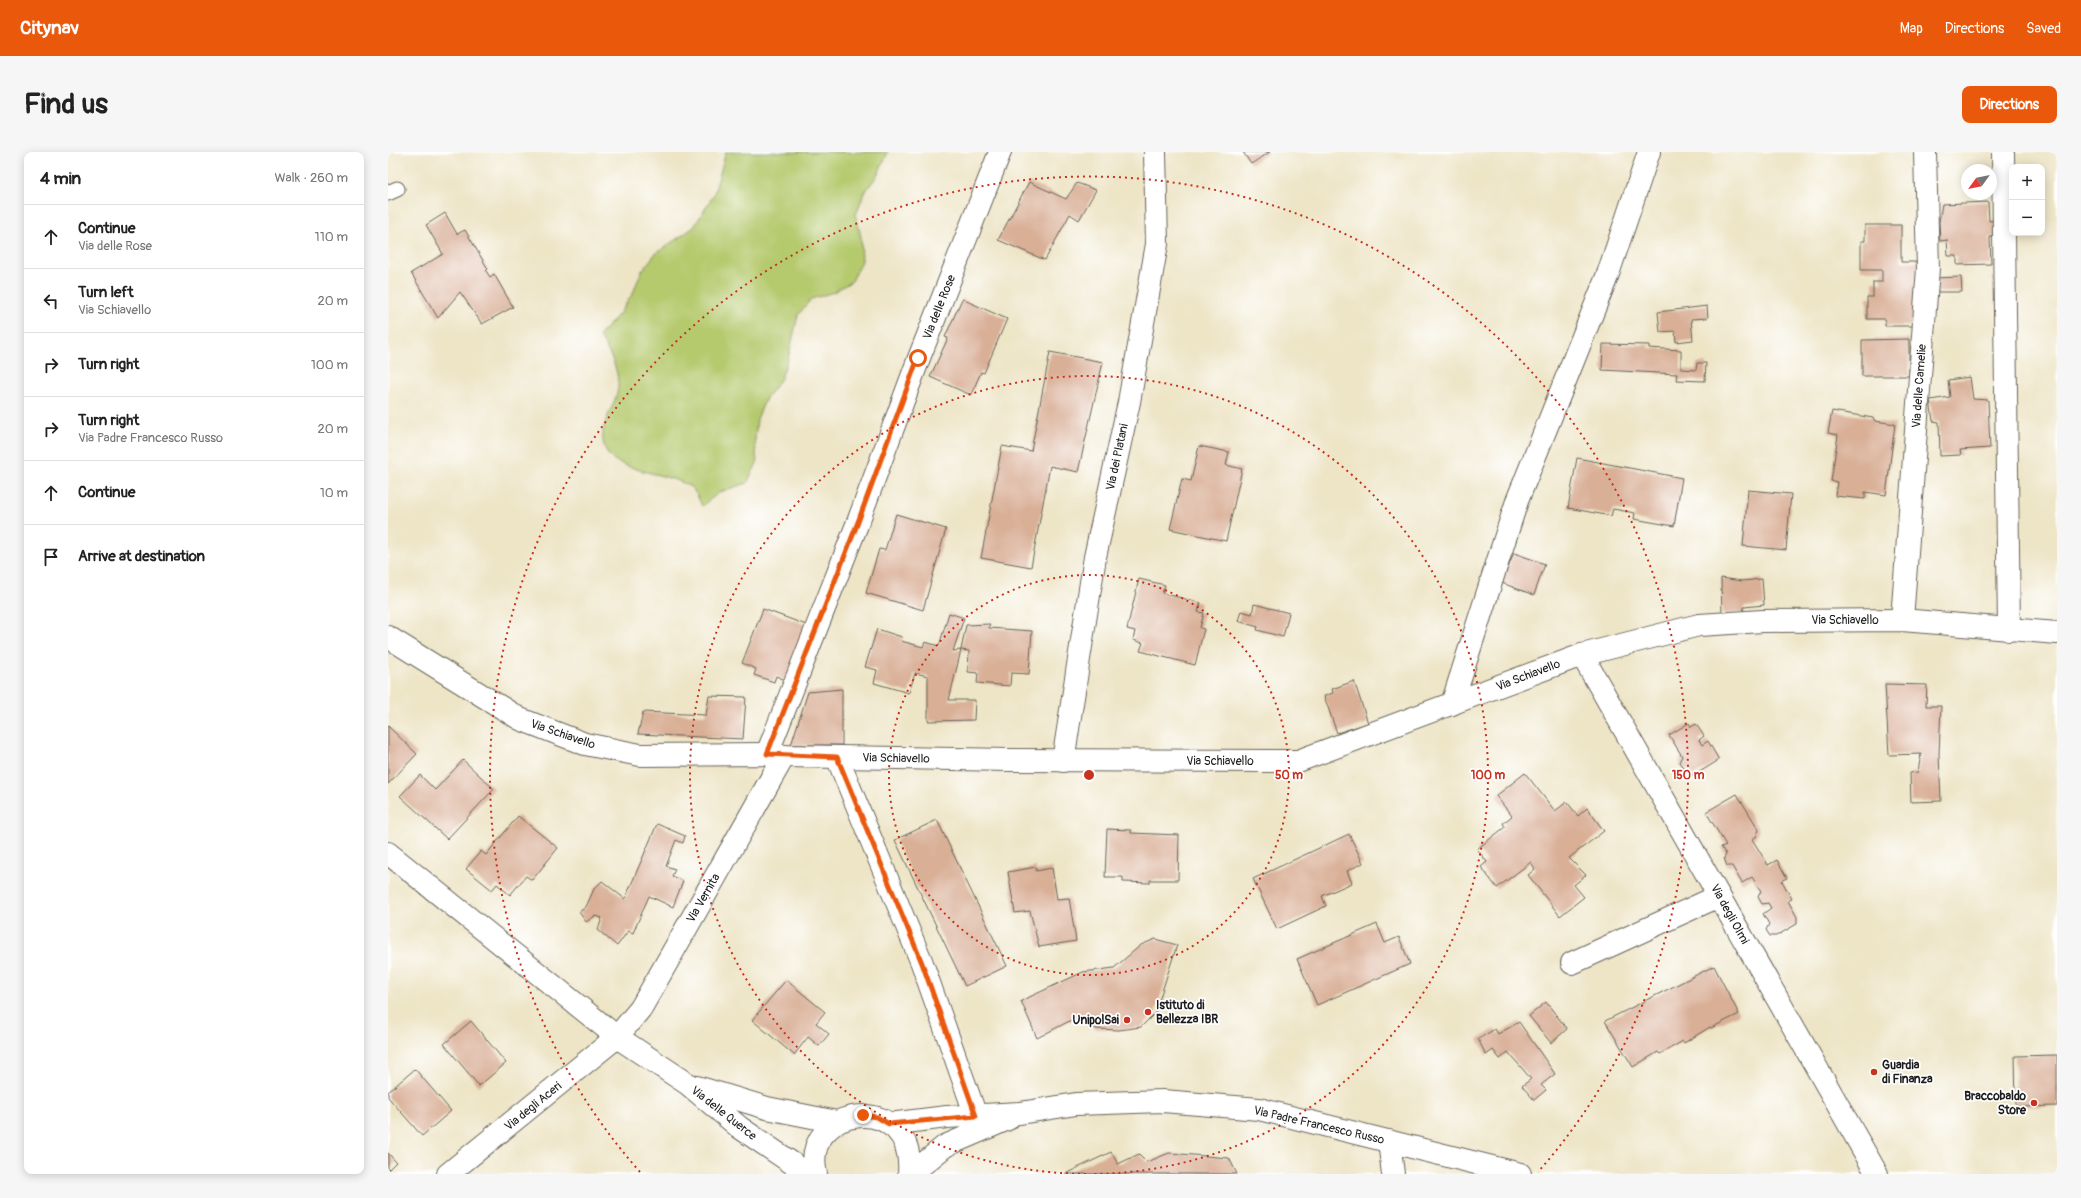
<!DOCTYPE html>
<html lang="en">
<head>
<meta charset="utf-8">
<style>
  :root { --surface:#fff; --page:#f6f6f6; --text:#222; --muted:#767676; --line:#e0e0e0; --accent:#ea580c }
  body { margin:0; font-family:Pangolin,sans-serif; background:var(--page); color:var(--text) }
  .controls { position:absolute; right:12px; top:12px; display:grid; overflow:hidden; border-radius:8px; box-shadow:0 2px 10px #0003 }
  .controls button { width:36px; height:36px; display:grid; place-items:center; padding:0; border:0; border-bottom:1px solid var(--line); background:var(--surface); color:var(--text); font:20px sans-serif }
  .compass { position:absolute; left:1573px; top:12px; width:36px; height:36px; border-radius:50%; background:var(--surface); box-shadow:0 2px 10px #0003; rotate:237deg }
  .stop { position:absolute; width:12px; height:12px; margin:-9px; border:3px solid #ea580c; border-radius:50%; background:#fff }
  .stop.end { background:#ea580c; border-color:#fff; box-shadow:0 1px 4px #0008 }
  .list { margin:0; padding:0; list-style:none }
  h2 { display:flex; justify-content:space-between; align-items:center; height:52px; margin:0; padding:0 16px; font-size:17px }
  h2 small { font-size:13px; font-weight:400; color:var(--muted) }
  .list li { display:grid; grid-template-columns:26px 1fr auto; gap:12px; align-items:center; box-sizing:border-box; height:64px; padding:0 16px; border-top:1px solid var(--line) }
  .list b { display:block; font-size:15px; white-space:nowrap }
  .list p { margin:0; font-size:13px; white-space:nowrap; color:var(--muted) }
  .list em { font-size:13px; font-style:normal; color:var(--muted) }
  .icon { flex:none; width:22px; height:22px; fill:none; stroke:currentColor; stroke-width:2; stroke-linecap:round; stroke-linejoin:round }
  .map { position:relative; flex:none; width:1669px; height:1022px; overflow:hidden; border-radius:8px }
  header { display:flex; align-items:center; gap:24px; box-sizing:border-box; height:56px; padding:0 20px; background:var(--accent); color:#fff }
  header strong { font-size:19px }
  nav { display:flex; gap:22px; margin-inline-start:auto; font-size:14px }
  .intro { display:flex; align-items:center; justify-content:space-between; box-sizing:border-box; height:96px; padding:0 24px }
  h1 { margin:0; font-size:28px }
  .button { padding:10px 18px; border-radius:8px; background:var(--accent); color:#fff; font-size:14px; font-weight:700 }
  main { display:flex; gap:24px; padding:0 24px }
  aside { flex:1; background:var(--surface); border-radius:8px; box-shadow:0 2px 10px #0003 }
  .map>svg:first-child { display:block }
</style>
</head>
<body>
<header>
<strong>Citynav</strong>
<nav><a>Map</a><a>Directions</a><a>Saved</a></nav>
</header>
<div class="intro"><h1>Find us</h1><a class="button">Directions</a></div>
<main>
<aside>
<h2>4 min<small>Walk · 260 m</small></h2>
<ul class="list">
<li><svg class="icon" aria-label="ahead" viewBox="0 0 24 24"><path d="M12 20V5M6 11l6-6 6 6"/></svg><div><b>Continue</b><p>Via delle Rose</p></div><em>110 m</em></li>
<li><svg class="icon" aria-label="left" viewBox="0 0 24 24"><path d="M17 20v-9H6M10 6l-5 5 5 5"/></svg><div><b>Turn left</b><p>Via Schiavello</p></div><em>20 m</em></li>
<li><svg class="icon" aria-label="right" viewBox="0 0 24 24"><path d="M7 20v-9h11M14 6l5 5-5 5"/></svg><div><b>Turn right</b></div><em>100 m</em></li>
<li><svg class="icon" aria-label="right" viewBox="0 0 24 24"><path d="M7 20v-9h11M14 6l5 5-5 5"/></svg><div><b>Turn right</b><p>Via Padre Francesco Russo</p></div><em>20 m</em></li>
<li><svg class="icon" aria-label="ahead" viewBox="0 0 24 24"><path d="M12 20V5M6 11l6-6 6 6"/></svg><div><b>Continue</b></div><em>10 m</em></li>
<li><svg class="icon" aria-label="arrive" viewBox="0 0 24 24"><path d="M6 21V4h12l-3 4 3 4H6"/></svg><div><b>Arrive at destination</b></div></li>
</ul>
</aside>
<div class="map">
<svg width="1669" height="1022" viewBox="0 0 1669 1022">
  <rect width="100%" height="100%" fill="#fff"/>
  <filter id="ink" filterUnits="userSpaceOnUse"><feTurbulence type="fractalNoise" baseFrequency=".025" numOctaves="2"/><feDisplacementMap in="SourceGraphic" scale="8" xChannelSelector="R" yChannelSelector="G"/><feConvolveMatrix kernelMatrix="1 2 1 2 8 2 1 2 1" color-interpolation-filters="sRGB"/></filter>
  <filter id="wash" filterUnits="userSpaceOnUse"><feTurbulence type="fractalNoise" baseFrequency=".012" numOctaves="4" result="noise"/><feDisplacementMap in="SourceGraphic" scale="16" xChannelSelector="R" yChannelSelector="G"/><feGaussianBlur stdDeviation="0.9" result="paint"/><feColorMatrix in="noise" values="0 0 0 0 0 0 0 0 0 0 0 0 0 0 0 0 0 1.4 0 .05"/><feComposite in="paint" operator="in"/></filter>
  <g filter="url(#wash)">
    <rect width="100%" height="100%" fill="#eee5c7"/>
    <path fill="#b5c96d" stroke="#687244" d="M338 0H500L489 24 476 41 468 63 473 85 474 109 464 129 446 140 423 147 410 163 400 207 392 228 378 246 369 267 367 289 369 311 359 331 332 340 314 354C311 348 307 337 301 334 282 322 230 318 220 302 206 279 224 261 229 241 234 222 221 199 211 184L232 161 245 141 253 120 267 102 306 75 326 42Z"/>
    <g id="blocks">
      <g fill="#d9af96">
        <path d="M855 0H882L863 12Z"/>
        <path d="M641 30 678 47 689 31 708 38 691 68 682 62 657 108 610 88Z"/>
        <path d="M1600 50 1601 69 1610 68 1611 85H1602L1603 112 1569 113V104H1560L1559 88 1552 89 1551 70 1554 52Z"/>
        <path d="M57 61 69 82 77 78 100 117 98 119 102 125 106 122 125 155 94 172 72 140 50 166 23 121 55 102 38 73Z"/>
        <path d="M1477 73H1513V110H1533L1529 174H1497V167H1479V145H1485V130H1494V118H1473V89H1477Z"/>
        <path d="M1573 125 1574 140H1546L1545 126Z"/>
        <path d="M574 147 619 167 596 221 593 220 583 243 542 225 560 186 557 185Z"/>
        <path d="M1319 154 1320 166 1303 167 1305 188 1288 190 1287 179 1272 180 1270 160Z"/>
        <path d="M1521 187V224H1474V188Z"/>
        <path d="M1215 192 1261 193V196L1293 198V217L1308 218 1309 211H1318L1317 229 1288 228 1289 222 1214 218Z"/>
        <path d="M662 200 715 210 690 320 662 314 643 415 593 406 614 294 643 299Z"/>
        <path d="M1582 225 1585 247 1600 248 1602 296 1572 298 1573 303 1552 304 1551 270 1545 269 1542 248 1562 245 1560 228Z"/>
        <path d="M1444 259 1485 266 1487 269 1507 272 1498 343 1477 340V347L1447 344 1449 330 1443 329 1450 283 1440 281Z"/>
        <path d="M811 294 841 300 838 313 854 317 838 389 782 377 794 327 803 329Z"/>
        <path d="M1189 306 1294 326 1286 374 1246 367 1247 361 1225 357 1223 364 1180 356Z"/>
        <path d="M1360 338 1403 342 1398 398 1355 394Z"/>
        <path d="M508 362 558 377 535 458 478 441 491 397 497 398Z"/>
        <path d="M1126 401 1157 412 1146 443 1114 431Z"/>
        <path d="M1333 426 1354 429 1374 427 1376 453 1356 455 1355 461 1334 462Z"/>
        <path d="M751 427 777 433 774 441 813 451 810 460 816 461 812 476 816 477 807 513 752 499 755 491 745 488 747 479 739 477Z"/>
        <path d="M866 452 901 461 895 485 869 478 870 475 850 469 853 459 864 462Z"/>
        <path d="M375 457 421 474 400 529 388 524 386 530 366 523 368 517 354 511Z"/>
        <path d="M561 461 576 466 565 499 573 498 561 548H587L586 568 540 569V524L527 521 521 541 486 531 489 518 477 515 489 477 514 485 513 489 535 495 537 490 551 494Z"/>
        <path d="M602 472 601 476 644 479 641 522 623 521 622 534 589 531 590 521 580 520 581 499 573 498 578 473Z"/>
        <path d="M966 529 980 571 949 581 936 544 945 541 944 537Z"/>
        <path d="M1497 532 1539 533 1538 554H1553L1551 602 1553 649 1523 650 1522 621 1530 620 1533 602 1501 603Z"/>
        <path d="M454 537V593H403L420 540Z"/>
        <path d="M321 544 358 545 355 587 250 582 255 560 318 563Z"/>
        <path d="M1301 571 1303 575 1308 572 1316 584 1311 588 1314 593 1320 589 1331 608 1305 624 1301 616 1296 617 1291 610 1294 604 1281 583Z"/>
        <path d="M0 574 29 602 0 632Z"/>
        <path d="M75 608 106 637 59 687 12 644 32 623 47 638Z"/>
        <path d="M1137 621 1167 659 1179 650 1190 664 1199 656 1216 679 1181 706 1198 723 1186 733 1196 745 1172 764 1140 723 1147 717 1143 710 1109 736 1093 715 1099 710 1089 697 1117 675 1115 671 1124 664 1108 644Z"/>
        <path d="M1349 642 1371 678 1368 685 1364 687 1380 713 1389 708 1399 726 1394 729 1404 747 1400 749 1409 765V772L1388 784H1382L1378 778 1381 772 1375 762 1383 756 1380 751 1374 752 1370 745 1373 739 1364 725 1354 731 1344 714H1339L1336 706 1338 702 1333 695 1338 693 1318 660Z"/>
        <path d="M130 664 170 696 144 728 138 724 122 743 109 732 104 738 78 717 93 699 98 703Z"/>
        <path d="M549 668 619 814 577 834 507 688Z"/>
        <path d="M269 672 297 684 295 691 288 688 278 714 287 717 284 724 295 729 285 755 261 744 245 781 240 779 229 794 210 778 214 766 207 764 198 770 191 760 198 755 206 737 214 729 237 747Z"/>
        <path d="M719 677 743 678V681L791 683 790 728H762V731L735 730V725H717Z"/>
        <path d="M961 682 975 711 959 719 964 731 934 744 938 754 889 777 865 727Z"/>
        <path d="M648 715V719L664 716 669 747 681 746 688 789 651 795 642 759 627 761 620 720Z"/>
        <path d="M989 772 997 791 1011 785 1022 812 929 853 909 807Z"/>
        <path d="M767 787 789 793 767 861 753 875 731 878 708 877 691 864 649 886 633 849 695 820 726 816 753 793Z"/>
        <path d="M1326 814 1351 862 1323 876 1322 875 1296 891 1295 889 1272 902 1270 900 1245 915 1217 869Z"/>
        <path d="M398 828 437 860 428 871 441 882 431 894 420 885 406 903 364 868Z"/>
        <path d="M1158 850 1179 877 1163 891 1141 864Z"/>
        <path d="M83 869 118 911 91 934 56 892Z"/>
        <path d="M1131 870 1167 922 1153 933 1158 938 1146 948 1134 934 1143 927 1120 900 1112 907 1105 898 1098 903 1090 887 1107 877 1110 882Z"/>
        <path d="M1669 903V954L1628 955 1627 904Z"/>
        <path d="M27 917 63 959 34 984 0 945V940Z"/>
        <path d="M723 1000 730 1012 751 1002 759 1010 781 1001 841 1006 849 1022H677Z"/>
        <path d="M0 1001 8 1010 0 1018Z"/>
      </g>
    </g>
  </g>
  <g filter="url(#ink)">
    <use href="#blocks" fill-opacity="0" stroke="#666258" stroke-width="1"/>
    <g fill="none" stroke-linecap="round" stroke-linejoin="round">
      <g stroke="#666258" stroke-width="17">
        <path id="service" d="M0 41 9 37"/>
      </g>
      <g stroke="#666258" stroke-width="24">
        <g id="minor">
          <path d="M1615 0 1621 478"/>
          <path d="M1514 468 1540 116 1537 0"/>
          <path d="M1194 503 1489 1022"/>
          <path d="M1064 552 1129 349 1220 122 1261 0"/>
          <path d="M379 602 470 370 531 206 612 0"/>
          <path d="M449 605 534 811 588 964"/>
          <path d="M675 609 707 405 741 250 769 92 767 0"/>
          <path d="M1184 811 1331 744"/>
          <path d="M1001 989 1005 1022"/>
          <path d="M60 1022 229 885 253 856 396 604"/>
        </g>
      </g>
      <g stroke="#666258" stroke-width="24">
        <g id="tertiary">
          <path d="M0 485 132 567 197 592 252 603 379 602 396 604 622 608 910 609 1194 503 1311 473 1375 469 1514 468 1669 481"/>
          <path d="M0 701 229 885 300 932 351 975 420 1022"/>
          <path d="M309 935 379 956 449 970"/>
          <path d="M501 972 559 965 632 961 688 952 775 949 871 957 1132 1022"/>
          <path d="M428 1022C411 953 528 937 521 1022"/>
          <path d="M523 1022 557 994 620 967"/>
        </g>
      </g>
      <use href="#service" stroke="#fff" stroke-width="15"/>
      <use href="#minor" stroke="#fff" stroke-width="22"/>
      <use href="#tertiary" stroke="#fff" stroke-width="22"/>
    </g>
  </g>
  <g fill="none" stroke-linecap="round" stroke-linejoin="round" filter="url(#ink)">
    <path stroke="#ea580c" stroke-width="5" d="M475 963 489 965 501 972 588 964 534 811 449 605 379 602 470 370 530 206"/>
  </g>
  <g fill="none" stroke="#c8321e" stroke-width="2" stroke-dasharray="2 4">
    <circle cx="701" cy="623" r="200"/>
    <path d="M698 1022A399 399 0 1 1 704 1022"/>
    <path d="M252 1020A599 599 0 1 1 1150 1020"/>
  </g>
  <g fill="#c8321e" stroke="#fff" stroke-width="1.5">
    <circle cx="760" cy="860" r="4"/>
    <circle cx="739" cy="868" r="4"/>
    <circle cx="1486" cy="920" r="4"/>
    <circle cx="1646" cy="951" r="4"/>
  </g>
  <g text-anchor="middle" stroke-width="3.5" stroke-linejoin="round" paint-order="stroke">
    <g font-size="12" fill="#1c1c1c" stroke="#fff">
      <text transform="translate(551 155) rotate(-68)" y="4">Via delle Rose</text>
      <text transform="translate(1531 234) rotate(-86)" y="4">Via delle Camelie</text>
      <text transform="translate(729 305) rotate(-78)" y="4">Via dei Platani</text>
      <text x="1457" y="472">Via Schiavello</text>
      <text transform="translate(1140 523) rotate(-21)" y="4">Via Schiavello</text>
      <text transform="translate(175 582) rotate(19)" y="4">Via Schiavello</text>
      <text transform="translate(508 606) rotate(1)" y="4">Via Schiavello</text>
      <text x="832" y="613">Via Schiavello</text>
      <text transform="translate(315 746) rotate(-60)" y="4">Via Vernita</text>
      <text transform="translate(1342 762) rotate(61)" y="4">Via degli Olmi</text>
      <text transform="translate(145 954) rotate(-39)" y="4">Via degli Aceri</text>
      <text transform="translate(336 961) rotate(38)" y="4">Via delle Querce</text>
      <text transform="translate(931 973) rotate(13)" y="4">Via Padre Francesco Russo</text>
    </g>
    <g font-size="12" font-weight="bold" fill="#1c1c1c" stroke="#fff" text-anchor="start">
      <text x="768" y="857">Istituto di<tspan x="768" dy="14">Bellezza IBR</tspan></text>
      <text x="731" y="872" text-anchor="end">UnipolSai</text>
      <text x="1494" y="917">Guardia<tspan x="1494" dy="14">di Finanza</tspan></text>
      <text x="1638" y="948" text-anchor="end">Braccobaldo<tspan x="1638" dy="14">Store</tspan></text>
    </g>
  </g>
  <circle cx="701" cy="623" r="6" fill="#c8321e" stroke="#fff" stroke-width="2"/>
  <g font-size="12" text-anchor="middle" font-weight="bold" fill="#c8321e" stroke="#fff" stroke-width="3.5" stroke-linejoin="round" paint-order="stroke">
    <text x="901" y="627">50 m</text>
    <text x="1100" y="627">100 m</text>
    <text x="1300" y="627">150 m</text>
  </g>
</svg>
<div class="controls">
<button>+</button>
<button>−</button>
</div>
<svg class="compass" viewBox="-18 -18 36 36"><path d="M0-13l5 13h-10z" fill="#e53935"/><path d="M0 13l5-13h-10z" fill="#767676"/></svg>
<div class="stop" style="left:530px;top:206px"></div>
<div class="stop end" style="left:475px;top:963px"></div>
</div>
</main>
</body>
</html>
